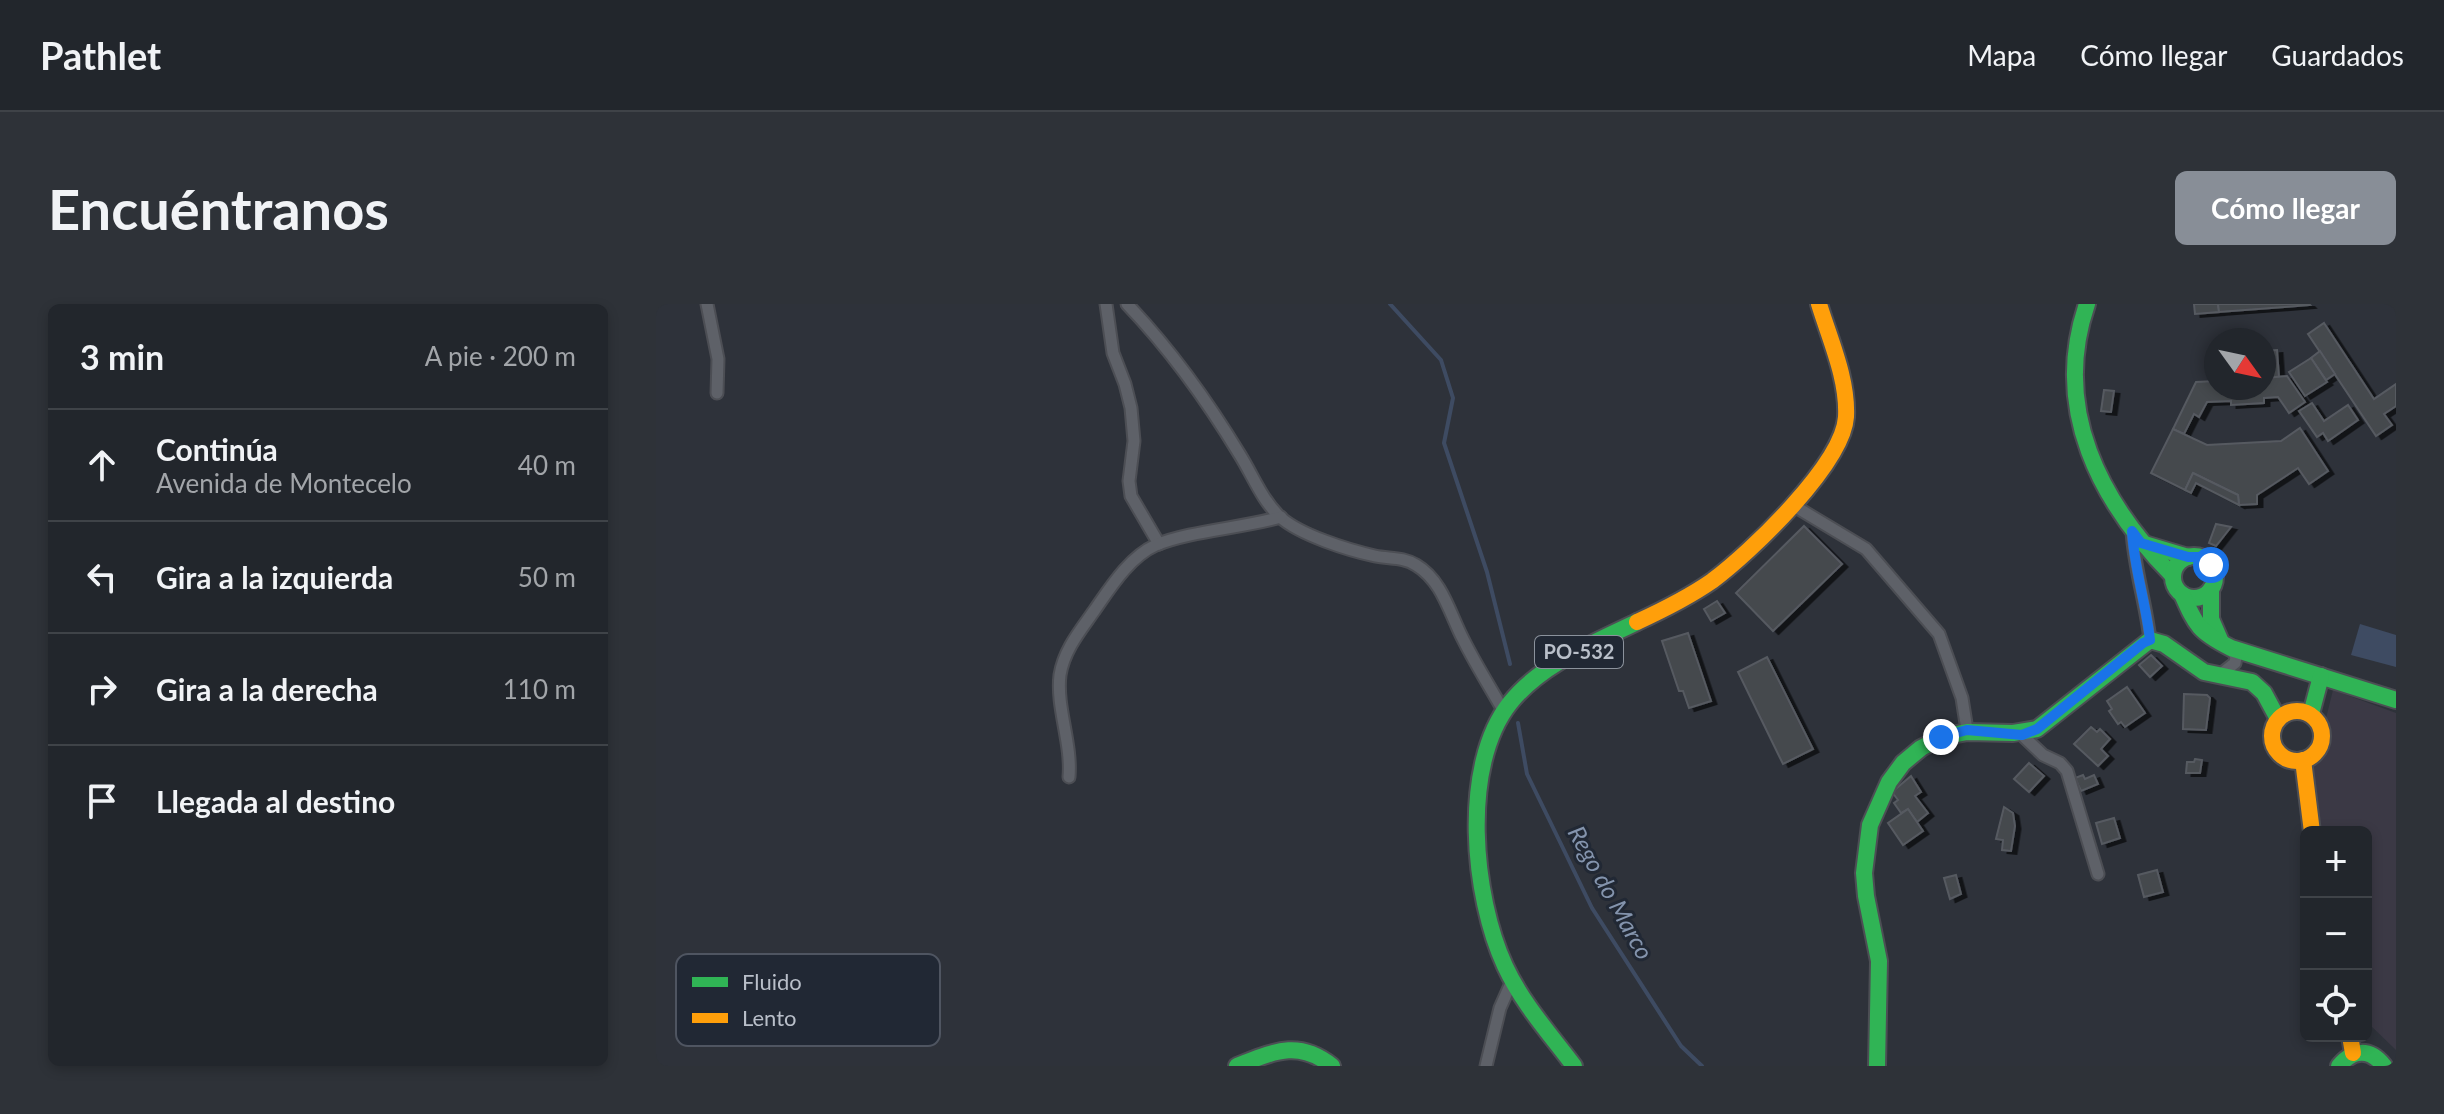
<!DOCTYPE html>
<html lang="es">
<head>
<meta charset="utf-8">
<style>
  :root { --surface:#22262c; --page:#2e3238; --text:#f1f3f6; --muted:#a2a5a9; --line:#3f4348; --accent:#888e97 }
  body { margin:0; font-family:Lato,sans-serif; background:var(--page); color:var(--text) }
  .controls { position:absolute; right:24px; bottom:24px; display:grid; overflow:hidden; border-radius:12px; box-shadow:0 4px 12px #0003 }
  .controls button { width:72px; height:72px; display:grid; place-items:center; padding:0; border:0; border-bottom:2px solid var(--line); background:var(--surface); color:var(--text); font:40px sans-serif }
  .compass { position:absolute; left:1548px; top:24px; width:72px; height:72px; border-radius:50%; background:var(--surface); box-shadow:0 4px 12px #0003; rotate:123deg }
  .stop { position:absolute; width:24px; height:24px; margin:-18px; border:6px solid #1a73e8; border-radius:50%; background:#fff }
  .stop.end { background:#1a73e8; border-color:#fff; box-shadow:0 2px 8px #0008 }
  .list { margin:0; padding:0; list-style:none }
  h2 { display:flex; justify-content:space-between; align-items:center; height:104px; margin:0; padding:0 32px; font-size:34px }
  h2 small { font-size:26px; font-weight:400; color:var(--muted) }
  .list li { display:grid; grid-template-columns:52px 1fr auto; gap:24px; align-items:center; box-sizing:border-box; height:112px; padding:0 32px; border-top:2px solid var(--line) }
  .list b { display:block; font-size:30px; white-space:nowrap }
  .list p { margin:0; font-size:26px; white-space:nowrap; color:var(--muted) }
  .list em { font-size:26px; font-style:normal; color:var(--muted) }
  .icon { flex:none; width:44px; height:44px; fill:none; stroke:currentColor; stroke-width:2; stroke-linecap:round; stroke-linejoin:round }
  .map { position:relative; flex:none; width:1740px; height:762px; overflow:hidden; border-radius:12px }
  header { display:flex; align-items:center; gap:48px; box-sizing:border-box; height:112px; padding:0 40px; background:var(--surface); border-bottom:2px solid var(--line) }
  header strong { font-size:38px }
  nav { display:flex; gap:44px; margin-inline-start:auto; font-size:28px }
  .intro { display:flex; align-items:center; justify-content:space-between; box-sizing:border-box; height:192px; padding:0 48px }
  h1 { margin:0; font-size:56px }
  .button { padding:20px 36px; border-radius:12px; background:var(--accent); color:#fff; font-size:28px; font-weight:700 }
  main { display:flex; gap:48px; padding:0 48px }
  aside { flex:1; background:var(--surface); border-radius:12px; box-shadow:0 4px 12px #0003 }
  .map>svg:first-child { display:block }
</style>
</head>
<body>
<header>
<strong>Pathlet</strong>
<nav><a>Mapa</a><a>Cómo llegar</a><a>Guardados</a></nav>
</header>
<div class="intro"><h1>Encuéntranos</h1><a class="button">Cómo llegar</a></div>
<main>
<aside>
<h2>3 min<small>A pie · 200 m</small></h2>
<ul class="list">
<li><svg class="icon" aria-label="ahead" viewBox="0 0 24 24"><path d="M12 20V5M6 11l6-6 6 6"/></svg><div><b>Continúa</b><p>Avenida de Montecelo</p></div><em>40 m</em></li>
<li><svg class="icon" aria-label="left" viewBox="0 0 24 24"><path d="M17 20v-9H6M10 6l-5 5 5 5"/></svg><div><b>Gira a la izquierda</b></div><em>50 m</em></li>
<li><svg class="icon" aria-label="right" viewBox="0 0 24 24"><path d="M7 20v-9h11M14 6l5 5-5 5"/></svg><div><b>Gira a la derecha</b></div><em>110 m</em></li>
<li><svg class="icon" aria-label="arrive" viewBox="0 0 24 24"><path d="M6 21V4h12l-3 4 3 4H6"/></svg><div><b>Llegada al destino</b></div></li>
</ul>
</aside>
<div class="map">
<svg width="1740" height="762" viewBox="0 0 1740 762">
  <defs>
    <filter id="shadow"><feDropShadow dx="5.5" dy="3" stdDeviation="0" flood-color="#0009"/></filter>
  </defs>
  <rect width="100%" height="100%" fill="#2e323a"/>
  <path fill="#3b3945" d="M1677 386 1740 409V746L1713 720 1710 709V528H1664L1657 467Z"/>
  <path fill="#3e4b62" d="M1704 320 1740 331V363L1695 351Z"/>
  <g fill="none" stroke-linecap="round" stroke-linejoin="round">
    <g stroke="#3e4b62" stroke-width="4">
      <path d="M734 0 785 56 797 94 788 139 831 268 854 360"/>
      <path d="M862 419 871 470 936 604 1025 742 1046 762"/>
    </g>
  </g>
  <g fill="#45484e" stroke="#565a61" stroke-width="2" filter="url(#shadow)">
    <path d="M1538 0H1562L1563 8 1539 10Z"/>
    <path d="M1562 0H1653L1654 1 1563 8Z"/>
    <path d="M1668 19 1718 95 1740 80V102L1728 110 1736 121 1720 132 1652 30Z"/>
    <path d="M1621 46 1623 73 1608 74V47Z"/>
    <path d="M1664 47 1679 70 1670 76 1655 54Z"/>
    <path d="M1655 54 1671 78 1649 92 1633 68Z"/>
    <path d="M1631 72 1649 98 1633 109 1622 93 1608 94V99L1575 101V97L1551 98 1543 113 1538 110 1528 130 1517 125 1540 78 1560 77V84H1608V74Z"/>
    <path d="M1448 86 1458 87 1455 108 1445 107Z"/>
    <path d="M1656 99 1668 117 1692 101 1702 116 1672 137 1667 129 1661 133 1643 107Z"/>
    <path d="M1644 124 1672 167 1653 180 1642 164 1601 191V200L1583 201 1582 191 1537 169 1529 186 1495 169 1517 125 1551 141 1625 137Z"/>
    <path d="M1537 169 1582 191 1583 201 1540 179 1535 189 1529 186Z"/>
    <path d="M1560 220 1575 223 1560 242 1553 239Z"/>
    <path d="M1148 222 1186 260 1117 327 1080 289Z"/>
    <path d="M1061 297 1069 309 1055 317 1048 305Z"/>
    <path d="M1032 329 1055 397 1033 404 1027 387H1023L1006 337Z"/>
    <path d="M1495 351 1506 362 1494 373 1483 361Z"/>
    <path d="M1111 353 1157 445 1127 460 1082 368Z"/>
    <path d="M1471 383 1489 409 1469 423 1465 418 1462 420 1453 407 1456 405 1451 397Z"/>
    <path d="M1528 390 1551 391 1554 394 1550 426 1527 425Z"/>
    <path d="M1435 423 1441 428 1444 425 1454 435 1445 445 1452 452 1442 462 1418 440Z"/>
    <path d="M1539 455 1546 456 1544 469H1530L1531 458H1538Z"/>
    <path d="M1373 459 1388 472 1373 488 1358 475Z"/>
    <path d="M1427 471 1429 475 1438 471 1442 480 1425 487 1419 474Z"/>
    <path d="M1255 472 1265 488 1259 492 1272 509 1261 518 1252 505 1245 509 1238 499 1242 496 1236 488Z"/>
    <path d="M1348 503 1357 509 1359 522 1355 547 1346 546 1347 536 1340 535Z"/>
    <path d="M1252 505 1267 527 1247 541 1232 519Z"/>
    <path d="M1458 514 1464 534 1446 540 1440 519Z"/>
    <path d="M1501 566 1507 588 1488 593 1482 571Z"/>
    <path d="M1300 571 1305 590 1294 595 1288 574Z"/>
  </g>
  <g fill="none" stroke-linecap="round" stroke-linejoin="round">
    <g stroke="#4c4e54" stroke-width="15">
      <g id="street">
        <path d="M51 0 62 55 61 89"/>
        <path d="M450 0 457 49 469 80 475 104 478 137 473 177 475 192 503 240"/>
        <path d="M471 0C514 45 552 98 584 151 597 172 606 196 624 213 644 231 692 246 719 252 734 255 747 253 760 261 787 277 794 311 808 337 820 361 834 383 847 406"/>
        <path d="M1135 200 1210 245 1283 330 1306 394 1311 426"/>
        <path d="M1476 227C1478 264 1490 299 1494 336"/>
        <path d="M1565 370 1579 359 1580 353 1575 344"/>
        <path d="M1366 431 1387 451 1404 459 1411 467 1442 570"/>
        <path d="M413 473C416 439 400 403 404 371 408 346 424 327 438 307 454 284 473 253 500 241 534 227 586 224 625 213"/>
        <path d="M830 762 844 704 856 677"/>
      </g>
    </g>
    <g stroke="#4c4e54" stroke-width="20">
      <g id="fast">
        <path d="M1431 0C1395 105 1444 198 1517 272"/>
        <path d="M1485 239 1532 253"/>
        <circle cx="1538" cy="273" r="21"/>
        <path d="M1555 285V315L1565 338"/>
        <path d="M1526 290C1540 322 1543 328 1575 344L1740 396"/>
        <path d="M1655 410 1665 372"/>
        <path d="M581 762C617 748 642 735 676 762"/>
        <path d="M918 762C894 730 866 699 849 662 817 593 804 462 854 399 885 360 938 339 981 318"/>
        <path d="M1221 762 1223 657 1210 592 1208 569 1214 521 1233 478 1247 459 1265 444 1286 433 1311 428 1357 429 1381 425 1494 336 1508 340 1548 368 1596 378 1608 389 1622 415"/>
        <path d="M1683 762C1697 745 1714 744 1728 762"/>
      </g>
    </g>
    <g stroke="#4c4e54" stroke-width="20">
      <g id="slow">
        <path d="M981 318C1007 306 1033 293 1056 277 1094 249 1187 160 1190 113 1192 75 1174 36 1163 0"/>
        <circle cx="1641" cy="432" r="25"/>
        <path d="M1647 456 1656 528"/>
        <path d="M1694 732 1697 749"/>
      </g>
    </g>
    <use href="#street" stroke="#5e6168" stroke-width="11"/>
    <use href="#fast" stroke="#30b455" stroke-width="16"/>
    <use href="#slow" stroke="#ff9f0a" stroke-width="16"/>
  </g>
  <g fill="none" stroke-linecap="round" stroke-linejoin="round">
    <path stroke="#1a73e8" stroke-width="10" d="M1285 433 1311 426 1366 431 1381 425 1487 339 1494 336C1490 299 1478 264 1476 227L1485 239 1532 253H1545L1555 261"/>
  </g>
  <g text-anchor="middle" stroke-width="6" stroke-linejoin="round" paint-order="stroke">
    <rect fill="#212834" stroke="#8b929c" stroke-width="2" x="879" y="332" width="88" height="32" rx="6"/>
    <g font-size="20" font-weight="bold" fill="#b9bfc9">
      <text x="923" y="355">PO-532</text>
    </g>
    <g font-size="24" font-style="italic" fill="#8494ad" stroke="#212834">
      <text transform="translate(954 589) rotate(61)" y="8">Rego do Marco</text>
    </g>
  </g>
  <rect x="20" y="650" width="264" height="92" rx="12" fill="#212834" stroke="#4f5561" stroke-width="2"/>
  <rect x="36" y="673" width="36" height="10" fill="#30b455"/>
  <rect x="36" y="709" width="36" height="10" fill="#ff9f0a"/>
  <g font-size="22" fill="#b9bfc9">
    <text x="86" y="686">Fluido</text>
    <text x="86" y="722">Lento</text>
  </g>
</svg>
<div class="controls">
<button>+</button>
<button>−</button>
<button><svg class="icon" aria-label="locate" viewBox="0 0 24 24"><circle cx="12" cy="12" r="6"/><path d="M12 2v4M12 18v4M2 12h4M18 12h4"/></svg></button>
</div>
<svg class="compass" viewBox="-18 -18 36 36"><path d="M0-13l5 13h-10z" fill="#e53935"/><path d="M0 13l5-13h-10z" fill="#a2a5a9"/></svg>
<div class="stop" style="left:1555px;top:261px"></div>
<div class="stop end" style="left:1285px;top:433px"></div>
</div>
</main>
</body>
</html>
